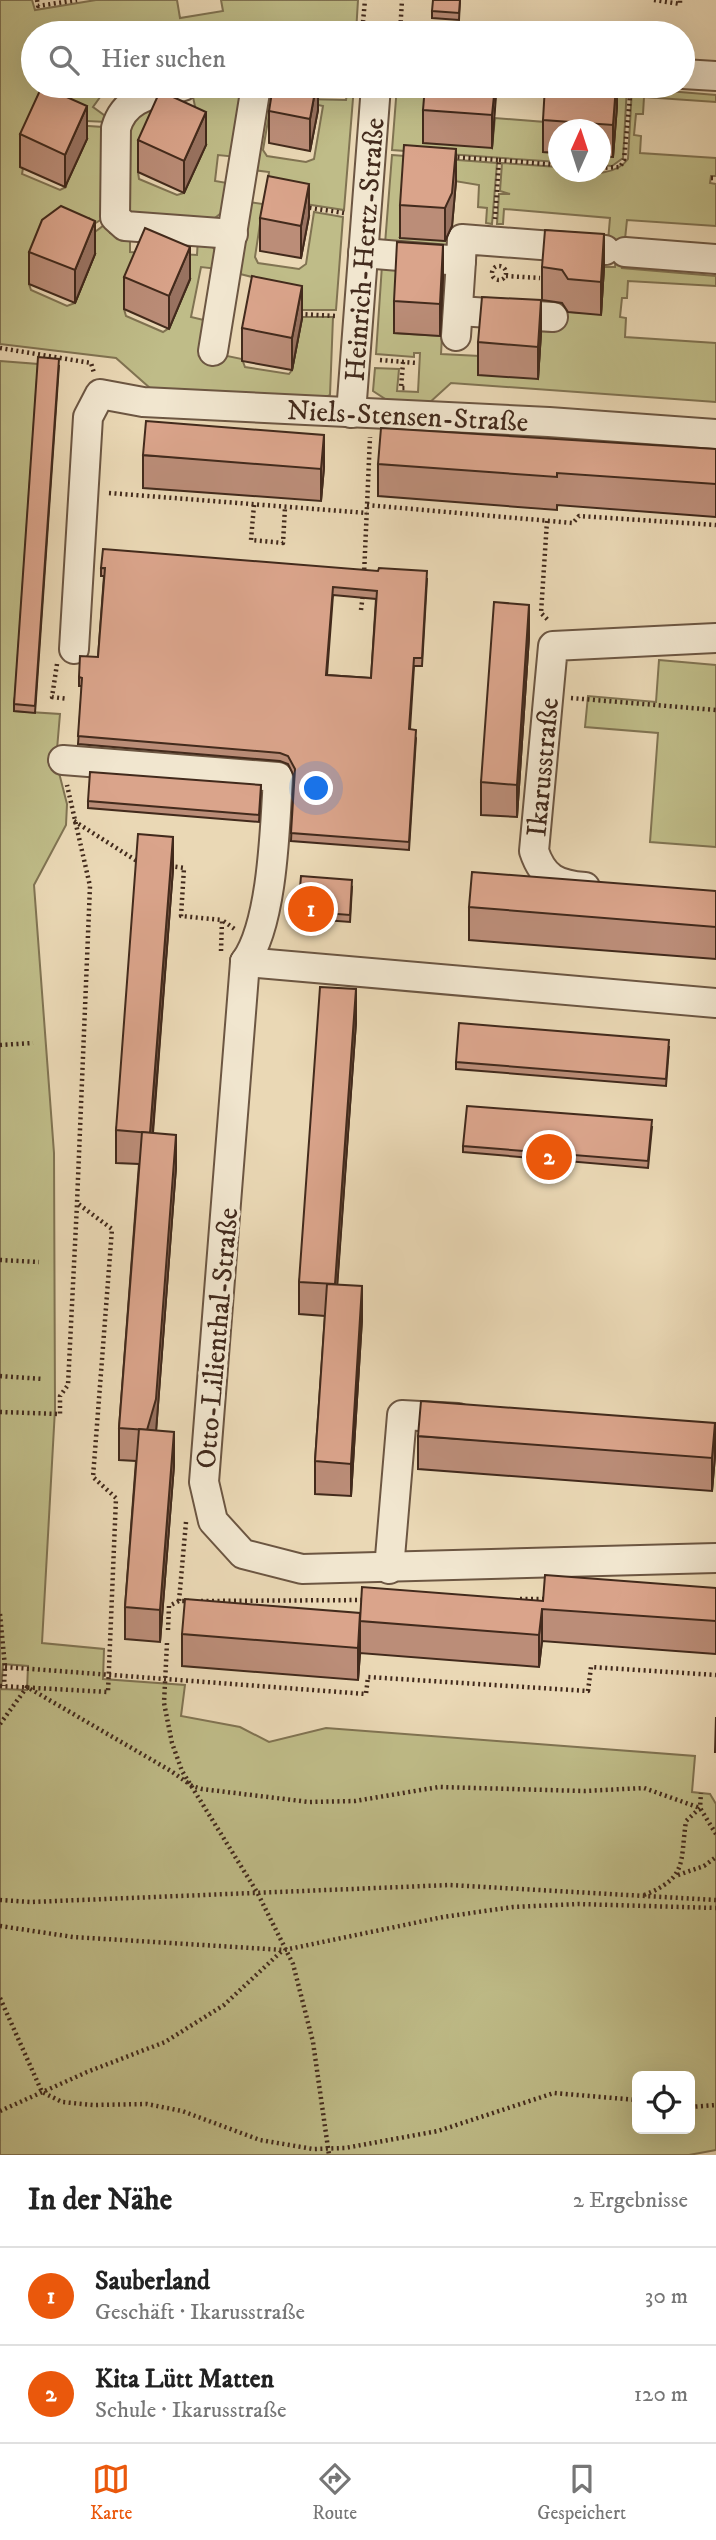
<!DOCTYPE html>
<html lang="de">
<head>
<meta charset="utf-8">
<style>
  :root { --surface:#fff; --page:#f2f2f2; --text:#222; --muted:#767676; --line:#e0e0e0; --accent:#ea580c }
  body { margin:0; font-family:"IM FELL DW Pica",serif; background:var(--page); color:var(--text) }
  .controls { position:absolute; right:21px; bottom:21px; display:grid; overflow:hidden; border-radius:10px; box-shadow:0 7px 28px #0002 }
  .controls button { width:63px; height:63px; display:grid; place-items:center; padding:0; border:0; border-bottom:2px solid var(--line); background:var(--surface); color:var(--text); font:35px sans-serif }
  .compass { position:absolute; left:548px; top:119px; width:63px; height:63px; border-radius:50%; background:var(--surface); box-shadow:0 7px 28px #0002; rotate:3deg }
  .you { position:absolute; left:317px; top:789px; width:24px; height:24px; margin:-18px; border:5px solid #fff; border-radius:50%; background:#1a73e8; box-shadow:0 0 0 10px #1a73e833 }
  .badge { display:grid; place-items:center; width:46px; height:46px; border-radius:50%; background:var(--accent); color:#fff; font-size:23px; font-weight:700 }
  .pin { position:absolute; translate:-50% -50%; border:4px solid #fff; box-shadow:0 2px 7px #0006 }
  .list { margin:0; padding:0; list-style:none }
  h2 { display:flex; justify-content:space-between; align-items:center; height:91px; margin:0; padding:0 28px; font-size:30px }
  h2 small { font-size:23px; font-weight:400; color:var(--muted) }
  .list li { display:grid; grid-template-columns:46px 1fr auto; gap:21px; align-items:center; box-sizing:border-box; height:98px; padding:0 28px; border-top:2px solid var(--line) }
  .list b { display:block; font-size:26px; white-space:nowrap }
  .list p { margin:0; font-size:23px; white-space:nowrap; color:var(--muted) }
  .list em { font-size:23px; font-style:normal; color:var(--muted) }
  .icon { flex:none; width:38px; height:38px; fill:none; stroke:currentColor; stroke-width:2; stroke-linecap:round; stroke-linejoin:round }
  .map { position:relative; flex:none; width:716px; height:2155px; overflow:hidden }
  .search { position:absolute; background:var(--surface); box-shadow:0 7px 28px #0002; left:21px; right:21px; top:21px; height:77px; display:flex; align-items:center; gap:18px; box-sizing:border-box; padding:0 24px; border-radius:38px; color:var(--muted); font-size:26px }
  .sheet { height:287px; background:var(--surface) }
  nav { display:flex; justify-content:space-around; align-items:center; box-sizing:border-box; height:98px; border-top:2px solid var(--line); background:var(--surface); font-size:19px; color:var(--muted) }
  nav a { display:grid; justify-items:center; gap:4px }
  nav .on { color:var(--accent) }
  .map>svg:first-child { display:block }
</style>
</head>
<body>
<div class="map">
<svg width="716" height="2155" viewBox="0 0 716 2155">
  <rect width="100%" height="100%" fill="#ead8b5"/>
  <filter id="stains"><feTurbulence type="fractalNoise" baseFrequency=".00286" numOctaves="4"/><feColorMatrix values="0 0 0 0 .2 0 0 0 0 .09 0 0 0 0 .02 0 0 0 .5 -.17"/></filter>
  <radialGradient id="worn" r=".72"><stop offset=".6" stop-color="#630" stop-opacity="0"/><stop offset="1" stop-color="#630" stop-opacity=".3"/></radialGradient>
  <g fill="#bfbc88" stroke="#807352" stroke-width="2" fill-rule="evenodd">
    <path d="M0 0H32L35 10 96 0H177L180 18 223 11 221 0H358L356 33H33V86H140L122 95 108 86 93 107 108 118 107 122 65 120 23 168 22 174 60 190 66 187 74 125 103 127 107 216 94 224 89 218 77 227 29 284 31 290 67 306 75 303 95 254 76 246 107 223 110 233 130 234V252L175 254 124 309 126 316 163 332 169 328 190 280 180 254 197 255 198 238C216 246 218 250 218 269L201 267 191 317 208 321 203 351 242 359 245 367 289 374 292 370 302 319 291 317H333L330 395 317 402 159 396 116 358 0 344Z"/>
    <path d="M215 86H231L245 97 237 157 218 155 215 181 233 184 230 206 211 221 129 216V120L161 101 138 172 139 179 177 195 184 193 197 116 192 92Z"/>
    <path d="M348 86H354L344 210 266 198 269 172 253 170 265 101 277 88 272 97 263 150 267 156 306 162 314 159 323 106 304 102V99L346 100Z"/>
    <path d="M397 86H428L492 148 495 118 545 122 543 152 558 153V162L392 150Z"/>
    <path d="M614 87H627L623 158 612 166 601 165 600 156 613 157Z"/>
    <path d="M632 88 716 95V102L644 97 643 114H636L634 135 641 136 640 153 716 158V176H711L710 183 716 184V226L627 220 622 268 716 276V286L628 281 627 298H622L620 317 626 318 625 337 716 343V402L451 383 428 404 390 402 373 391 375 368 399 369 397 391 418 392 420 353H414V357L376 354 382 265 444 272 446 278 397 274 394 333 442 336 441 354 480 356 538 379 541 331 554 332 555 311 601 314 604 267H615L616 254 607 253 610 218 504 209 503 224H497L499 194H510L500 191 502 163 558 167V172C581 172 614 179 628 159Z"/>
    <path d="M392 155 497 163 492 224 486 223 487 208 478 207 479 185 455 181 400 237 449 241 446 246 385 244Z"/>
    <path d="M248 202 263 204 255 257 258 263 299 269 306 264 314 212 343 217 336 310H292L252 277 236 273Z"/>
    <path d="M0 361 38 364 14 711 60 714 56 761 67 804 66 825 34 885 54 1153 55 1409 42 1643 104 1649 103 1679 185 1685 181 1716 240 1727 269 1742 326 1728 695 1756 692 1792 710 1794 716 1804V2150L689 2155H0ZM3 1664 28 1666 27 1690 1 1689ZM637 2076H690V2129H637Z"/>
    <path d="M659 660 716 665V847L650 842 658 733 585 727 588 696 656 702Z"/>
  </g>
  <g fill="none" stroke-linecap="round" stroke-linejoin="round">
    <g stroke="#6c5642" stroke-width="32">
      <g id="minor">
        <path d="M683 74 716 76"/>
        <path d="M183 86C154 94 125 96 116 128L115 217 125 226 233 234"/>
        <path d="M625 252 716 259"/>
        <path d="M363 253 461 261 462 239 605 250"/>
        <path d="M458 311 553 317"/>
        <path d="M456 336 461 261"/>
        <path d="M213 351 256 86"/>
        <path id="s1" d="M351 413 376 86"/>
        <path id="s2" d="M74 649 88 417 100 394 143 402 549 422 716 434"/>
        <path d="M63 760 278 777C275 826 273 923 245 962"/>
        <path id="s3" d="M585 887C557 885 543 878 534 851L553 646 716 638"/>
        <path d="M245 962 204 1482 213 1521 243 1554 302 1569 716 1558"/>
        <path d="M245 962 716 1003"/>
        <path d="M389 1569 402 1415 458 1418"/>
      </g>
    </g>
    <g stroke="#422a1c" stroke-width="4.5" stroke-dasharray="2 3.5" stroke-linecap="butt">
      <path d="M37 0 38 6 77 0"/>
      <path d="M654 0 680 4V0"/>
      <path d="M362 33 365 0"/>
      <path d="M400 33 402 0"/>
      <path d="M452 157 499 160 495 219"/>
      <path d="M499 160 558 165"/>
      <path d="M600 168 620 167 624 160 631 86"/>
      <path d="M711 178H716"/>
      <path d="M304 207 344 213"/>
      <circle cx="499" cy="273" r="7"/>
      <path d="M506 276 540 278"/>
      <path d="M300 314 336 316"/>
      <path d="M0 348 91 363 94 373"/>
      <path d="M380 360 417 363"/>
      <path d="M403 362 401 388H405"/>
      <path d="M109 493 367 513"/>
      <path d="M254 505 251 540 283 543 285 507"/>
      <path d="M367 505 573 523 579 516 716 525"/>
      <path d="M547 521 541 613 549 621"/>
      <path d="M364 575 370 437"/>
      <path d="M361 610 363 594"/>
      <path d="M57 664 52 697 68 699"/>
      <path d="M571 698 716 710"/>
      <path d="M74 821 140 863"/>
      <path d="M170 866 184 868 181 916 222 920"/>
      <path d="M221 951 222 920 236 930"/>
      <path d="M0 1045 33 1043"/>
      <path d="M0 1260 39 1262"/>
      <path d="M0 1376 43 1379"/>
      <path d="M0 1412 60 1414V1396L68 1385 77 1204"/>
      <path d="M186 1522 179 1601H189"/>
      <path d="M520 1599H546"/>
      <path d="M201 1601 367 1600"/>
      <path d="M0 1614 5 1667 4 1686"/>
      <path d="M168 1630 169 1606 179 1601"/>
      <path d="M167 1643 164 1703 172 1743 182 1771 257 1892 293 1964 313 2042 329 2155"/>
      <path d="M5 1667 366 1694 368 1677 588 1691 591 1667 716 1675"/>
      <path d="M0 1686 108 1692 116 1498 93 1477 112 1229 77 1203 90 886 67 785"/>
      <path d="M0 1724 27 1687 171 1771 192 1786 202 1789 309 1802 355 1801 439 1787 584 1791 644 1788 700 1808 716 1834"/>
      <path d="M678 1875 704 1866 716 1857"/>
      <path d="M644 1895C688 1878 680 1862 686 1821L700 1808 701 1793"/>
      <path d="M0 1900 31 1902 450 1885 716 1900"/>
      <path d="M0 1926 73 1937 284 1950 443 1917 513 1907 578 1904 716 1908"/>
      <path d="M0 1998 42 2092 62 2102 93 2105 147 2104 182 2111 260 2140 313 2149 345 2148 438 2131 554 2093 637 2100"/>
      <path d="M690 2107 716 2105"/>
      <path d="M0 2111 87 2072 165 2042 224 2005 283 1950"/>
    </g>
    <use href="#minor" stroke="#f1e6cf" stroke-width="28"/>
  </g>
  <g fill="#bb8d78" stroke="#422a1c" stroke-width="2" fill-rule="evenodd">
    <path d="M460 0 459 20 432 18V11Z"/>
    <path d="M318 86V110L310 151 269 143V111Z"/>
    <path d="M496 86 492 148 423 143V110Z"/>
    <path d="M617 86V106L613 157 600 156V130H558V153L543 152V120Z"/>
    <path d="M20 134 87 139 65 187 20 167Z"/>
    <path d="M138 140 206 145 184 193 138 172Z"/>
    <path d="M456 181 452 226 445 241 400 238V205Z"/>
    <path d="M309 216 301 258 260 251V218Z"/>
    <path d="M29 252 95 254 75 303 29 284Z"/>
    <path d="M542 267H604L601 315 568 312 562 303 542 300Z"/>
    <path d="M124 277 190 279 169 329 124 309Z"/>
    <path d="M443 277 440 336 394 333V301Z"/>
    <path d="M302 318 292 370 242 361V328Z"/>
    <path d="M541 333 538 379 478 375V342Z"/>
    <path d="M59 365 35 713 14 711V704Z"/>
    <path d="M716 449V517L557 505V510L378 496V464Z"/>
    <path d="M143 455 324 467 321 501 143 488Z"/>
    <path d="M101 568 427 579 422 666H414L410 729 416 738 409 850 291 841 294 776 288 764 280 761 78 744 82 686H79V677L98 657 104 576H101ZM333 595 376 599 371 678 327 675Z"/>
    <path d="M529 637 517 817 481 815V782Z"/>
    <path d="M261 785 259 822 88 808V801Z"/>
    <path d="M173 869 153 1133 176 1167 156 1431 174 1465 160 1642 125 1639V1607L136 1461 119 1460V1428L139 1164 116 1163V1130Z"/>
    <path d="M352 887 350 922 298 918V911Z"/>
    <path d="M716 891V959L469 940V907Z"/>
    <path d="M356 1022 337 1284 362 1319 351 1496 315 1494V1461L325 1316 299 1314V1282Z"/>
    <path d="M669 1047 666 1086 456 1069V1062Z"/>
    <path d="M652 1127 648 1168 463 1152V1146Z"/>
    <path d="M418 1436 715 1456 712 1491 418 1469Z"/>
    <path d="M716 1588V1654L542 1641 539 1667 360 1653 358 1680 182 1666V1634L360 1613 543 1601Z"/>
    <path d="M716 1717V1752H715Z"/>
  </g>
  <g fill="#997361" stroke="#422a1c" stroke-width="2">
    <path d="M316 86H318V110L310 151V119Z"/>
    <path d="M495 86H496V96L492 148V115Z"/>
    <path d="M616 86H617V106L613 157V125Z"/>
    <path d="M87 106V139L65 187V155Z"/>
    <path d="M206 112V145L184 193V161Z"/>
    <path d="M456 149V181L452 226 445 241V208Z"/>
    <path d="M309 184V216L301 258V226Z"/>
    <path d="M95 221V254L75 303V270Z"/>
    <path d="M604 234V267L601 315V282Z"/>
    <path d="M443 245V277L440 336V304Z"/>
    <path d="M190 247V279L169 329V296Z"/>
    <path d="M302 286V318L292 370V338Z"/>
    <path d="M541 300V333L538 379V347Z"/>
    <path d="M324 435V467L321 501V469Z"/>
    <path d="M529 605V637L517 817V785Z"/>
    <path d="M173 837V869L150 1165V1133Z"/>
    <path d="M356 989V1022L335 1317V1284Z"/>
    <path d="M176 1135V1167L156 1432 147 1430Z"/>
    <path d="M362 1286V1319L351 1496V1464Z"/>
    <path d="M715 1423V1456L712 1491V1458Z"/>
    <path d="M174 1432V1465L160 1642V1610Z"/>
    <path d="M542 1609V1641L539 1667V1635Z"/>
    <path d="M360 1621V1653L358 1680V1648Z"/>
  </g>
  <g fill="#daa48b" stroke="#422a1c" stroke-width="2" fill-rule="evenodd">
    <path d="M433 0H460L459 13 432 11Z"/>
    <path d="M42 86 87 106 65 155 20 134Z"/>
    <path d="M273 86H316L310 119 269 111Z"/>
    <path d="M425 86H495L492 115 423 110Z"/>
    <path d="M545 86H616L613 125 543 120Z"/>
    <path d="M160 91 206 112 184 161 138 140Z"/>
    <path d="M404 145 456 149 452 193 445 208 400 205Z"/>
    <path d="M268 176 309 184 301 226 260 218Z"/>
    <path d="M61 206 95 221 75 270 29 252 42 220Z"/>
    <path d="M145 228 190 247 169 296 124 277Z"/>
    <path d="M545 230 604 234 601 282 568 279 562 270 542 267Z"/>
    <path d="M397 242 443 245 440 304 394 301Z"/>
    <path d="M252 276 302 286 292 338 242 328Z"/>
    <path d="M482 297 541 300 538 347 478 342Z"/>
    <path d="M38 357 59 359 35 706 14 704Z"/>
    <path d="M146 421 324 435 321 469 143 455Z"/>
    <path d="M381 428 716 449V484L557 473V477L378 464Z"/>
    <path d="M103 549 378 571 379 568 427 571 422 658H414L409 729 416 730 409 842 291 833 295 769 288 756 280 753 78 736 82 678 79 677 80 656 98 657 105 568H101ZM333 587 377 591 371 678 326 675Z"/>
    <path d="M494 602 529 605 517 785 481 782Z"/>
    <path d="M90 772 261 785 259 815 88 801Z"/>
    <path d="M138 834 173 837 150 1133 116 1130Z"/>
    <path d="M472 872 716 891V927L469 907Z"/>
    <path d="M301 876 352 880 350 915 298 911Z"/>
    <path d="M320 987 356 989 335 1284 299 1282Z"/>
    <path d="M459 1023 669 1040 666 1079 456 1062Z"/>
    <path d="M467 1106 652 1120 648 1161 463 1146Z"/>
    <path d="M142 1132 176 1135 156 1399 147 1430 119 1428Z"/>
    <path d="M327 1284 362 1286 351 1464 315 1461Z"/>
    <path d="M421 1401 715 1423 712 1458 418 1436Z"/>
    <path d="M139 1429 174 1432 160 1610 125 1607Z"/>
    <path d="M545 1575 716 1588V1621L542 1609 539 1635 360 1621 362 1587 543 1601Z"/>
    <path d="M185 1599 360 1613 358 1648 182 1634Z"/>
  </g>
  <g text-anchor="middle" stroke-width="7" stroke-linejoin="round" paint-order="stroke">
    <g font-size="28" fill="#422a1c" stroke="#f1e6cf">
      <text dy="10" stroke="none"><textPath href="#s1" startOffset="164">Heinrich-Hertz-Straße</textPath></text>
      <text dy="10" stroke="none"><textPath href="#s2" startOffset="567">Niels-Stensen-Straße</textPath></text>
      <text dy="10" stroke="none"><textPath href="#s3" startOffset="152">Ikarusstraße</textPath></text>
      <text transform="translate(216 1338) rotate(-85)" y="10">Otto-Lilienthal-Straße</text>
    </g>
  </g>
  <rect width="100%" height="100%" filter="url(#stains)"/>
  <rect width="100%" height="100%" fill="url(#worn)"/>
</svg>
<div class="controls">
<button><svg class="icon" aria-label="locate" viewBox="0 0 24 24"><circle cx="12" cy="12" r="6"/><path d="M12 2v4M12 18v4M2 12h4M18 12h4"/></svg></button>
</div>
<svg class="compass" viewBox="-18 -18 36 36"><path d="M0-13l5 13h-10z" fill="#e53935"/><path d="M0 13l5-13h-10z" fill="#767676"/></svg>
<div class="you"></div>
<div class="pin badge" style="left:311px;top:909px">1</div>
<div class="pin badge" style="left:549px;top:1157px">2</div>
<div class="search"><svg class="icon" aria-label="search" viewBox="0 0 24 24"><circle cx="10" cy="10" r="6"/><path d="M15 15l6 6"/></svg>Hier suchen</div>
</div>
<section class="sheet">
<h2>In der Nähe<small>2 Ergebnisse</small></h2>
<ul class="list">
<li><span class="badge">1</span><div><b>Sauberland</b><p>Geschäft · Ikarusstraße</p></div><em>30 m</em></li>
<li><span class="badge">2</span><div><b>Kita Lütt Matten</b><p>Schule · Ikarusstraße</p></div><em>120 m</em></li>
</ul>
</section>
<nav>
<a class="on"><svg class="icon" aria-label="map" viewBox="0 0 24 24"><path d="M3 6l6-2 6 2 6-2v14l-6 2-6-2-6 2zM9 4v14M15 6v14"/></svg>Karte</a>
<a><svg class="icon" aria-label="directions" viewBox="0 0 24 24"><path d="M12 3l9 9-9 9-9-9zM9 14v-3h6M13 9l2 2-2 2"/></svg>Route</a>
<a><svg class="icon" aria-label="saved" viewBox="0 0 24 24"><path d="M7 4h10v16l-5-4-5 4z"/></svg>Gespeichert</a>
</nav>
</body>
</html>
